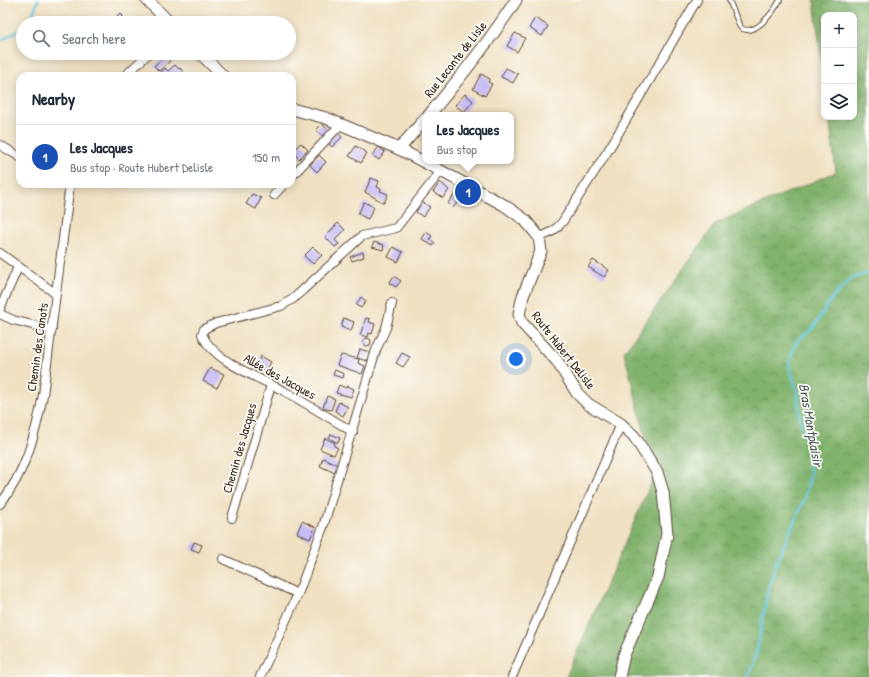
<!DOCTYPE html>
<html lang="en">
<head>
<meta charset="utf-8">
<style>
  :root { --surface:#fff; --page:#f2f2f3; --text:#1f2937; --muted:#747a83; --line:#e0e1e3; --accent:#7c3aed }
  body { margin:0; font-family:"Patrick Hand",sans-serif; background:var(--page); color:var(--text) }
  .controls { position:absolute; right:12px; top:12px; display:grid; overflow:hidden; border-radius:8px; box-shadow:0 2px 10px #0003 }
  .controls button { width:36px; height:36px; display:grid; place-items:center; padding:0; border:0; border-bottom:1px solid var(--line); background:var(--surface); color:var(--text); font:20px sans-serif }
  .you { position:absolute; left:516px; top:359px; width:14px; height:14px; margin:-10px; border:3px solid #fff; border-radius:50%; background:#1a73e8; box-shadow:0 0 0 6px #1a73e833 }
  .badge { display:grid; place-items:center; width:26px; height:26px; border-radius:50%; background:var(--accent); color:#fff; font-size:13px; font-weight:700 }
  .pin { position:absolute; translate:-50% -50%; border:2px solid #fff; box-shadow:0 1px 4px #0006 }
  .popup { position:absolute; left:422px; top:112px; width:92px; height:52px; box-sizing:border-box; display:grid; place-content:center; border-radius:8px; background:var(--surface); filter:drop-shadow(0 1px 3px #0005); font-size:13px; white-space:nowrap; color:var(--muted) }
  .popup b { font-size:15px; color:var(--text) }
  .popup::after { content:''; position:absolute; left:50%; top:100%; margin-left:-8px; border:8px solid transparent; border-top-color:var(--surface) }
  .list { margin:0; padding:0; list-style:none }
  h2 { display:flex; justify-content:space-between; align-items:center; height:52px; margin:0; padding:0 16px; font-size:17px }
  h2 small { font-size:13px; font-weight:400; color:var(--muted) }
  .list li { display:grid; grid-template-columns:26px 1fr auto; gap:12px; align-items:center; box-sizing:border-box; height:64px; padding:0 16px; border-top:1px solid var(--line) }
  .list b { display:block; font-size:15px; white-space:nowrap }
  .list p { margin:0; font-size:13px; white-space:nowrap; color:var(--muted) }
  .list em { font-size:13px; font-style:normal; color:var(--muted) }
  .icon { flex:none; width:22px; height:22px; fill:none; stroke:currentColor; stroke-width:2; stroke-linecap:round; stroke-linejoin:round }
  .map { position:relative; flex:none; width:869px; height:677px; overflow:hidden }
  .search { position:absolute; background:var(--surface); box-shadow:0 2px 10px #0003; left:16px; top:16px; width:280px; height:44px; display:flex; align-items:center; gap:10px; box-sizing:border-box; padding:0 14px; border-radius:22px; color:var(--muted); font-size:15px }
  .panel { position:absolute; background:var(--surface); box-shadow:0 2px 10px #0003; left:16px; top:72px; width:280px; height:116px; border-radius:12px }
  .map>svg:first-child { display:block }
</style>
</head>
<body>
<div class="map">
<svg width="869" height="677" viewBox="0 0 869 677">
  <defs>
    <pattern id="forest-crowns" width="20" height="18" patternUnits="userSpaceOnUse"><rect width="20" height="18" fill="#81b26c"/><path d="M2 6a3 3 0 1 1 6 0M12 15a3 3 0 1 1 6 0" fill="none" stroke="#6b9158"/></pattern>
  </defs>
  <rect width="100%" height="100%" fill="#fdfcf7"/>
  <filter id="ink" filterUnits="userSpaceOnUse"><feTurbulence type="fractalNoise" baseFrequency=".025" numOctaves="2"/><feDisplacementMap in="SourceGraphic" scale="8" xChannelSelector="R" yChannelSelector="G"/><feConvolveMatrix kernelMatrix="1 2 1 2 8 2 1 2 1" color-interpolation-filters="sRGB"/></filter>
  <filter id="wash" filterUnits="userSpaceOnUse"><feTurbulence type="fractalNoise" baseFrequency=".012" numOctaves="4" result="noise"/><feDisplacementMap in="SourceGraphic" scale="16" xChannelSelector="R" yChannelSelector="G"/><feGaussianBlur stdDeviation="0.9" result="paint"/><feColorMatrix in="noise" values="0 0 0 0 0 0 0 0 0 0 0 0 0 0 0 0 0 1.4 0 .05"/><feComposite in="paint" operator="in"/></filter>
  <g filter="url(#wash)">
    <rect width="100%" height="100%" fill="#efe0c1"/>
    <path fill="url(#forest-crowns)" stroke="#5e6e45" d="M814 0H869V677H566L655 474 624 352 716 223 836 172 829 117H854V15H824V81Z"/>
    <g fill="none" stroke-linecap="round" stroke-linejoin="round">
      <g stroke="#62c6e0" stroke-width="2.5">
        <path d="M27 23 32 16 38 0"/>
        <path d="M0 41 23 28"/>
        <path d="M748 677 757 650 768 589 778 558 805 498 810 476 808 449 800 419 798 396 789 364 796 342 813 328 832 298 852 278 869 273"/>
      </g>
    </g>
    <g id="blocks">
      <g fill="#c6bbf5">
        <path d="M120 13 123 16 116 23 113 20Z"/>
        <path d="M535 18 548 26 542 36 529 28Z"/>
        <path d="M515 33 525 38 517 52 507 46Z"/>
        <path d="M165 56 170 61 159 71 154 66Z"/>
        <path d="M175 65 179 69 180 68 186 76 159 75 165 68 168 71Z"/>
        <path d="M506 68 518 74 513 83 501 77Z"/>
        <path d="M481 74 490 79 488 82 492 84 485 96 473 89Z"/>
        <path d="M465 94 473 101 464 112 455 105Z"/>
        <path d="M322 124 331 132 325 138 316 130Z"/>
        <path d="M337 132 342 137 332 147 327 142Z"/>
        <path d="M301 143 308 150 299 159 292 151Z"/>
        <path d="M356 146 367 153 361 163 349 156Z"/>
        <path d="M379 147 385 152 379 160 372 155Z"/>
        <path d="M319 155 326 162 317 172 310 165Z"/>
        <path d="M371 178 379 181 377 187 381 189 380 191 388 194 384 203 365 192Z"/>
        <path d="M440 182 449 190 443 198 433 192Z"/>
        <path d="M252 194 261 198 256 209 246 204Z"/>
        <path d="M455 194 461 198 453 208 448 203Z"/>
        <path d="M364 202 374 207 368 219 358 214Z"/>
        <path d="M422 202 430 207 423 217 416 212Z"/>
        <path d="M338 223 345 230 335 240 339 244 335 247 325 237Z"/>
        <path d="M426 232 432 236 430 239 435 243 433 246 422 239Z"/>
        <path d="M374 242 384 245 383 250 372 247Z"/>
        <path d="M313 247 322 255 313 264 304 256Z"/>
        <path d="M393 247 403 252 398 262 388 257Z"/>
        <path d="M363 252 364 257 352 261 350 257Z"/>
        <path d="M593 260 609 270 604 277 588 267Z"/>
        <path d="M394 276 401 281 396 287 389 283Z"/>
        <path d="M361 297 366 301 361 308 356 305Z"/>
        <path d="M344 318 354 322 351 331 341 327Z"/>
        <path d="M366 318 370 319 369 322 375 324 372 334 369 333 368 337 360 335Z"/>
        <circle cx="367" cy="342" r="4"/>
        <path d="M360 349 369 352 367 361 357 358Z"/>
        <path d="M402 353 410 357 403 367 396 363Z"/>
        <path d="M341 355 359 359 358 363 365 366 362 374 337 365Z"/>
        <path d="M261 356 271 362 266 372 256 366Z"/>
        <path d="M210 368 224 374 217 388 203 381Z"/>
        <path d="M335 370 344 374 343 378 333 375Z"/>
        <path d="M339 385 346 388 347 386 354 389 351 397 336 393Z"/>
        <path d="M327 396 335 399 331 410 323 408Z"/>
        <path d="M339 402 348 407 343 416 335 411Z"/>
        <path d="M331 434 340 438 338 443 329 438Z"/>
        <path d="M325 438 335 443 334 446 338 448 334 455 320 449Z"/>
        <path d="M323 458 338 465 335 473 320 466Z"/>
        <path d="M302 521 315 527 310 539 297 533Z"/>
        <path d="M194 542 202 545 199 552 191 549Z"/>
      </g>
    </g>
  </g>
  <g filter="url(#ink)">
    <use href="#blocks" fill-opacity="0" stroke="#564536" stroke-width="1"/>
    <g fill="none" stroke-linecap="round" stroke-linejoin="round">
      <g stroke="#564536" stroke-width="6">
        <path id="service" d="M729 0 740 27C754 39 774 11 780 0"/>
      </g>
      <g stroke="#564536" stroke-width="10">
        <g id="minor">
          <path d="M125 76 149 53"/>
          <path d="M0 145 20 157"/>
          <path d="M292 176 340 125"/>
          <path d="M274 195 284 184"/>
          <path d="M539 237C550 234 556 230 563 221L609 149 697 0"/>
          <path d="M0 253 56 294"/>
          <path d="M0 309 18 267"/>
          <path d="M0 314 13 320 52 330"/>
          <path d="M353 432C330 418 307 404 284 391 260 378 212 361 202 334L204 329 216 323 281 306 293 299 362 236 396 228 441 171"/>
          <path d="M0 504C25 474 36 433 43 395L70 184"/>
          <path d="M232 518 271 385"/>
          <path d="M223 559 298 594"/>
          <path d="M260 677 298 594 323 527 376 350 386 328 392 303"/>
          <path d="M512 677 621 424"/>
        </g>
      </g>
      <g stroke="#564536" stroke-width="13">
        <g id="secondary">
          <path d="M147 0 170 23"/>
          <path d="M200 53 223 76"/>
          <path d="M292 109 326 118 399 149 441 171 504 205 525 220 539 237 541 251 523 296 519 314 522 323 557 361 577 393 588 404 621 424 634 436 657 472 663 492 667 534 658 577 624 655 619 677"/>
          <path d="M429 115C460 78 490 41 516 0"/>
          <path d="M399 149 425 119"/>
        </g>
      </g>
      <use href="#service" stroke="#fff" stroke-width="4"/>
      <use href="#minor" stroke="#fff" stroke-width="8"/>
      <use href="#secondary" stroke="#fff" stroke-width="11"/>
    </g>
  </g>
  <g text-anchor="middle" stroke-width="3.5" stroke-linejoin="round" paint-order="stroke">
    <g font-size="13" fill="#3b2a1e" stroke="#fdfcf7">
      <text transform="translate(455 59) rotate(-52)" y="5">Rue Leconte de Lisle</text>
      <text transform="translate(37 347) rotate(-82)" y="5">Chemin des Canots</text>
      <text transform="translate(564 350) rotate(52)" y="5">Route Hubert Delisle</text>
      <text transform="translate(280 376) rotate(29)" y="5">Allée des Jacques</text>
      <text transform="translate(239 448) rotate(-74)" y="5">Chemin des Jacques</text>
    </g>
    <g font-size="14" font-style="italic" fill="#475958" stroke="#fdfcf7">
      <text transform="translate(811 425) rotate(80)" y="5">Bras Montplaisir</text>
    </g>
  </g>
</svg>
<div class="controls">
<button>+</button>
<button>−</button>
<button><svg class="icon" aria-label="layers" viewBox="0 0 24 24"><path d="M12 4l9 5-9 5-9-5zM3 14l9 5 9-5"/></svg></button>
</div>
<div class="you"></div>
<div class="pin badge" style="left:468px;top:192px;background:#1a4fb4">1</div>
<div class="popup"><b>Les Jacques</b>Bus stop</div>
<div class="search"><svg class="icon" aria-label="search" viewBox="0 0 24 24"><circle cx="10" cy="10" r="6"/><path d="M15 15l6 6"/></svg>Search here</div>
<section class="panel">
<h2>Nearby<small></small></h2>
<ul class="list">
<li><span class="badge" style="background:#1a4fb4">1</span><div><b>Les Jacques</b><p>Bus stop · Route Hubert Delisle</p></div><em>150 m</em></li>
</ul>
</section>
</div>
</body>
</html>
